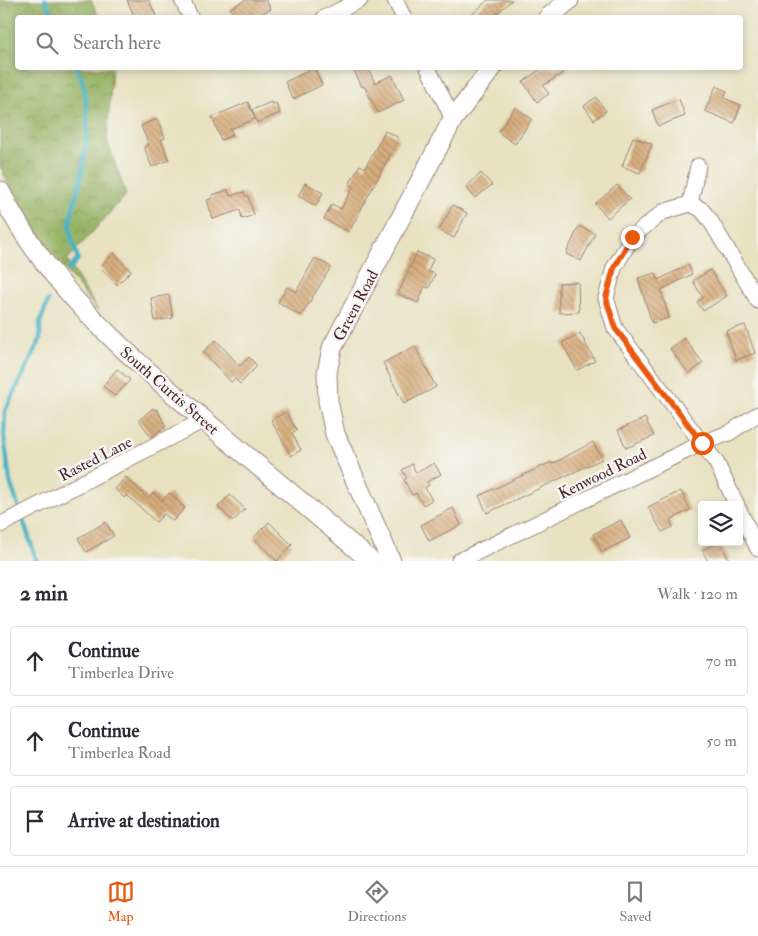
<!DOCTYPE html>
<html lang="en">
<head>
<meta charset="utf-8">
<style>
  :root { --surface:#fff; --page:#f2f2f3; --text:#2b2b33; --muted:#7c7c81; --line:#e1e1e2; --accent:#ea580c }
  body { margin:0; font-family:"IM FELL Double Pica",serif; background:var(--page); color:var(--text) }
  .controls { position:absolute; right:15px; bottom:15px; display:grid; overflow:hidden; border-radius:5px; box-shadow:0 2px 8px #0003 }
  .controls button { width:45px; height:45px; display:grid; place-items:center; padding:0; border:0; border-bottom:1px solid var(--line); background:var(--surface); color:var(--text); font:25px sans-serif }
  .stop { position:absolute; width:15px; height:15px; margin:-11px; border:4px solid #ea580c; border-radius:50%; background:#fff }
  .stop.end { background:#ea580c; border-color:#fff; box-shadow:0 1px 5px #0008 }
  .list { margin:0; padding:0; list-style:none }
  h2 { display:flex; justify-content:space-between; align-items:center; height:65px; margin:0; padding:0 20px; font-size:21px }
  h2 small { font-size:16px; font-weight:400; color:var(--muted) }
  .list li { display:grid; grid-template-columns:32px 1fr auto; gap:15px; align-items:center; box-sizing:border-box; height:70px; margin:0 10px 10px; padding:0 10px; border:1px solid var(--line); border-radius:5px }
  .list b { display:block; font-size:19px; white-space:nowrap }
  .list p { margin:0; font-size:16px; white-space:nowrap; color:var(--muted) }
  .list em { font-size:16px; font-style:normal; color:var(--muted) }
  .icon { flex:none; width:28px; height:28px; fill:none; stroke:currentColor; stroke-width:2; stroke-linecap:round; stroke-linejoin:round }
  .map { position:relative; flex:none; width:758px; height:561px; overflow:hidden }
  .search { position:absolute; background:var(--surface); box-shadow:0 2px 8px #0003; left:15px; right:15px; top:15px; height:55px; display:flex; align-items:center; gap:12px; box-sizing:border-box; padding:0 18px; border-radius:5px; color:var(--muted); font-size:19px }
  .sheet { height:305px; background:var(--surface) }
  nav { display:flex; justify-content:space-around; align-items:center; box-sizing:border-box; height:70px; border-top:1px solid var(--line); background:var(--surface); font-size:14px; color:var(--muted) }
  nav a { display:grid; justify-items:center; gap:2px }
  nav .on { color:var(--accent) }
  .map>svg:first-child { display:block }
</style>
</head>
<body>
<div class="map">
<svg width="758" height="561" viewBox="0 0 758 561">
  <defs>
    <pattern id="forest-crowns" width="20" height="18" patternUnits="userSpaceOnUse" patternTransform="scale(1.25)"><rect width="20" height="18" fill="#98b466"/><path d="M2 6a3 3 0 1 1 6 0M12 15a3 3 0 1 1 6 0" fill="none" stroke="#7e9254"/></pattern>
    <pattern id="building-back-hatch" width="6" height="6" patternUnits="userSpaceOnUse" patternTransform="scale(1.25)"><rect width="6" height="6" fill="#d8af7e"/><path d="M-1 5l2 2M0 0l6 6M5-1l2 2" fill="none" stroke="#b18e67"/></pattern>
  </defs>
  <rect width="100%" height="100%" fill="#f6f6f2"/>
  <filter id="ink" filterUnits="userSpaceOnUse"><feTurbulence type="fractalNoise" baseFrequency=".02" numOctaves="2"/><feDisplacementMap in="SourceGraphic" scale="10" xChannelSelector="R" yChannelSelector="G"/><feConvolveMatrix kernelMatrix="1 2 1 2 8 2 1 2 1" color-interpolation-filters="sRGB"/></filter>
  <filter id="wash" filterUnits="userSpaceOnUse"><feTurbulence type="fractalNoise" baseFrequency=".0096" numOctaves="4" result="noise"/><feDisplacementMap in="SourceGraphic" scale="20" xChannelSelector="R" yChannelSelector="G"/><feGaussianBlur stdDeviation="1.12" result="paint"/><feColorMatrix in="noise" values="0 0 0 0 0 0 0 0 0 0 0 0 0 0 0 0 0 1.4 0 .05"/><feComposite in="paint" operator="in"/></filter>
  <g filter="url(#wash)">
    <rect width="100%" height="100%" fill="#e8e2c1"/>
    <path fill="url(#forest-crowns)" stroke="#716a48" d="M0 0H91L99 17 18 18V68H112L107 140 126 195 67 260 98 311C62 266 24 219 0 166Z"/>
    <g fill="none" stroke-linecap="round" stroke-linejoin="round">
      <g stroke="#47b3c3" stroke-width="4.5">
        <path d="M45 0 54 18"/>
        <path d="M69 270 78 259C75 247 70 239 70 226 70 210 77 197 80 181 87 146 93 100 77 68"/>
        <path d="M37 561 10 482 4 436 5 411 40 340V322L48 301"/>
      </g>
    </g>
    <g id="blocks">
      <g fill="url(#building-back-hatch)">
        <path d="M127 0H149L157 18H135Z"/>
        <path d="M246 0H266L271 9 253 18H235L230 8Z"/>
        <path d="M488 0H512L492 18H468Z"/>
        <path d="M314 68 322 85 293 99 285 82Z"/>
        <path d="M353 68H368L375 83 392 75 404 100 378 113 364 86 362 87Z"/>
        <path d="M542 68H570L543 86 549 94 537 102 523 82Z"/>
        <path d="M716 86 727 91 724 98 741 105 734 123 705 111Z"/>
        <path d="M596 97 606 111 594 120 584 106Z"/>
        <path d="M679 99 685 116 658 126 652 110Z"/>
        <path d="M248 102 255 119 230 129 233 135 221 140 212 117Z"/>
        <path d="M271 102 272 104 276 103 280 113 257 123 252 110Z"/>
        <path d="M515 107 532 119 515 144 498 132Z"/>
        <path d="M157 119 165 138 161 140 169 160 152 167 144 147 149 145 141 126Z"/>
        <path d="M385 131 399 138 349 232 324 219 332 204 341 209 353 187 349 185 360 165 365 168Z"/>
        <path d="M633 137 652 144 640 173 622 166Z"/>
        <path d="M481 173 492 185 475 198 466 187Z"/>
        <path d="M305 183 323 193 316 206 298 196Z"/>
        <path d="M617 185 630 199 608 218 595 204Z"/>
        <path d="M228 190 230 196 244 192 245 196H248L254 215 242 219 240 210 213 219 207 200 213 198 212 195Z"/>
        <path d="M453 205 467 213 454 238 439 230Z"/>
        <path d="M579 226 595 234 581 261 566 254Z"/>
        <path d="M417 252 433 259 428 271 435 274 429 288 425 286 418 303 398 294Z"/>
        <path d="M114 253 131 271 117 285 100 267Z"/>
        <path d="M315 258 331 267 301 316 278 302 287 287 296 292Z"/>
        <path d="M688 265 692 274 661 290 669 318 652 323 638 278 656 273 658 280Z"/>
        <path d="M710 270 727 296 703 311 697 302 703 298 693 281Z"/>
        <path d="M578 282 579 312 559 313V283Z"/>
        <path d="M169 295 173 318 155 321 151 298Z"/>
        <path d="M745 325 755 353 736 360 726 331Z"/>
        <path d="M580 333 595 361 577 370 562 343Z"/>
        <path d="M684 338 703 363 689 374 670 349Z"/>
        <path d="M216 340 240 366 249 357 257 366 240 384 235 379 231 382 203 352Z"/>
        <path d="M415 346 436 387 404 404 383 363Z"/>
        <path d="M117 369 130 380 115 396 103 386Z"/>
        <path d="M153 408 154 410 157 409 166 426 151 437 139 420Z"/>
        <path d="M286 412 297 430 292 433 301 450 291 456 271 420Z"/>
        <path d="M645 418 654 436 626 448 618 430Z"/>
        <path d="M593 442 602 459 487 513 479 496 551 462 552 464Z"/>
        <path d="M434 463 441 474 427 482 429 485 425 488 432 500 423 505 416 493 412 495 404 480 407 478 402 470 412 464 416 473Z"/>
        <path d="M126 477 148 499 153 493 162 501 169 493 185 508 173 521 164 514 156 522 127 495 124 498 115 489Z"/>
        <path d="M681 491 690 510 670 520 673 527 662 532 648 507Z"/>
        <path d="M230 495 245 509 233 521 218 507Z"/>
        <path d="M453 508 461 525 429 541 421 525Z"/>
        <path d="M621 520 630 538 602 552 593 534Z"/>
        <path d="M106 522 114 536 86 552 78 538Z"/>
        <path d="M269 522 292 545 277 561 253 538Z"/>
        <path d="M720 542 730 561H708L702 550Z"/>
      </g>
    </g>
  </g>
  <g filter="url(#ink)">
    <use href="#blocks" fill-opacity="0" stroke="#998076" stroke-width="1"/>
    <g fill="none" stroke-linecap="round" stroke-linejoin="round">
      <g stroke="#998076" stroke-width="17">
        <g id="minor">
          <path d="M182 0 191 18"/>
          <path d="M395 0 404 18"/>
          <path d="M324 18 360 0"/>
          <path d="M428 68 453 119"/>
          <path d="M698 166 690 204 663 212 632 237 614 268 606 298 615 328 716 462 737 505"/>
          <path d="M690 204 701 209 710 220 758 301"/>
          <path d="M739 510 758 549"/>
          <path d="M0 525 204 420"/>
          <path d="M459 561 702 443 729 433 758 414"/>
        </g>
      </g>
      <g stroke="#998076" stroke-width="21">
        <g id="tertiary">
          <path d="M548 18 569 0"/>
          <path d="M0 191C45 282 116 344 191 409 251 460 311 510 371 561"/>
          <path d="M391 561 335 434 328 401 327 373 332 348 453 119 492 68"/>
        </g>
      </g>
      <use href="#minor" stroke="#fff" stroke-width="15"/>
      <use href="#tertiary" stroke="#fff" stroke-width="19"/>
    </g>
  </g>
  <g fill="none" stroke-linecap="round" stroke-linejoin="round" filter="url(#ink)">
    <path stroke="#ea580c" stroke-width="6" d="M632 237 614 268 606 298 615 328 702 443"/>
  </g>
  <g text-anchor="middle" stroke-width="5" stroke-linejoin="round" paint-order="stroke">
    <g font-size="16" fill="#4a1f2b" stroke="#f6f6f2">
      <text transform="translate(355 305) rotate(-62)" y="6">Green Road</text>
      <text transform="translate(170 390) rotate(41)" y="6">South Curtis Street</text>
      <text transform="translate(95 458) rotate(-27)" y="6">Rasted Lane</text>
      <text transform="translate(602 473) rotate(-26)" y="6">Kenwood Road</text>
    </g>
  </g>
</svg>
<div class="controls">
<button><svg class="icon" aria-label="layers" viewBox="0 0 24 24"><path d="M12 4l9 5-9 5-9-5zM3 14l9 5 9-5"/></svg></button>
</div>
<div class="stop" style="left:702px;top:443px"></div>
<div class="stop end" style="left:632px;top:237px"></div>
<div class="search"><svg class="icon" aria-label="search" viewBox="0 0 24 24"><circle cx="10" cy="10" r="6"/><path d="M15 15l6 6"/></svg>Search here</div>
</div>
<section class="sheet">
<h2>2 min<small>Walk · 120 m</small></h2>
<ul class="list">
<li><svg class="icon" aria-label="ahead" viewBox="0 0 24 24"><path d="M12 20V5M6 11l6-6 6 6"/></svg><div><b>Continue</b><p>Timberlea Drive</p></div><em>70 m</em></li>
<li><svg class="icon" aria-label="ahead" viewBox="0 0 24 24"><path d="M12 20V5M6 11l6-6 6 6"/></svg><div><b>Continue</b><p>Timberlea Road</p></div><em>50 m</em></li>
<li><svg class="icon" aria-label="arrive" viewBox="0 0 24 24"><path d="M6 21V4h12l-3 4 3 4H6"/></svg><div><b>Arrive at destination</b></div></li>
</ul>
</section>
<nav>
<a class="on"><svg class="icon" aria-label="map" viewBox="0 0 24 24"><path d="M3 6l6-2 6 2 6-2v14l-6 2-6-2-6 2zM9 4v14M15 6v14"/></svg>Map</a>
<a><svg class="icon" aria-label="directions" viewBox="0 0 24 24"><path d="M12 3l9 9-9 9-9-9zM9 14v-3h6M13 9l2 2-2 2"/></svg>Directions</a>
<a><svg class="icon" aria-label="saved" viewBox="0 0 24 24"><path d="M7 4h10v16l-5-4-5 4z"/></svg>Saved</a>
</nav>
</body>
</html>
